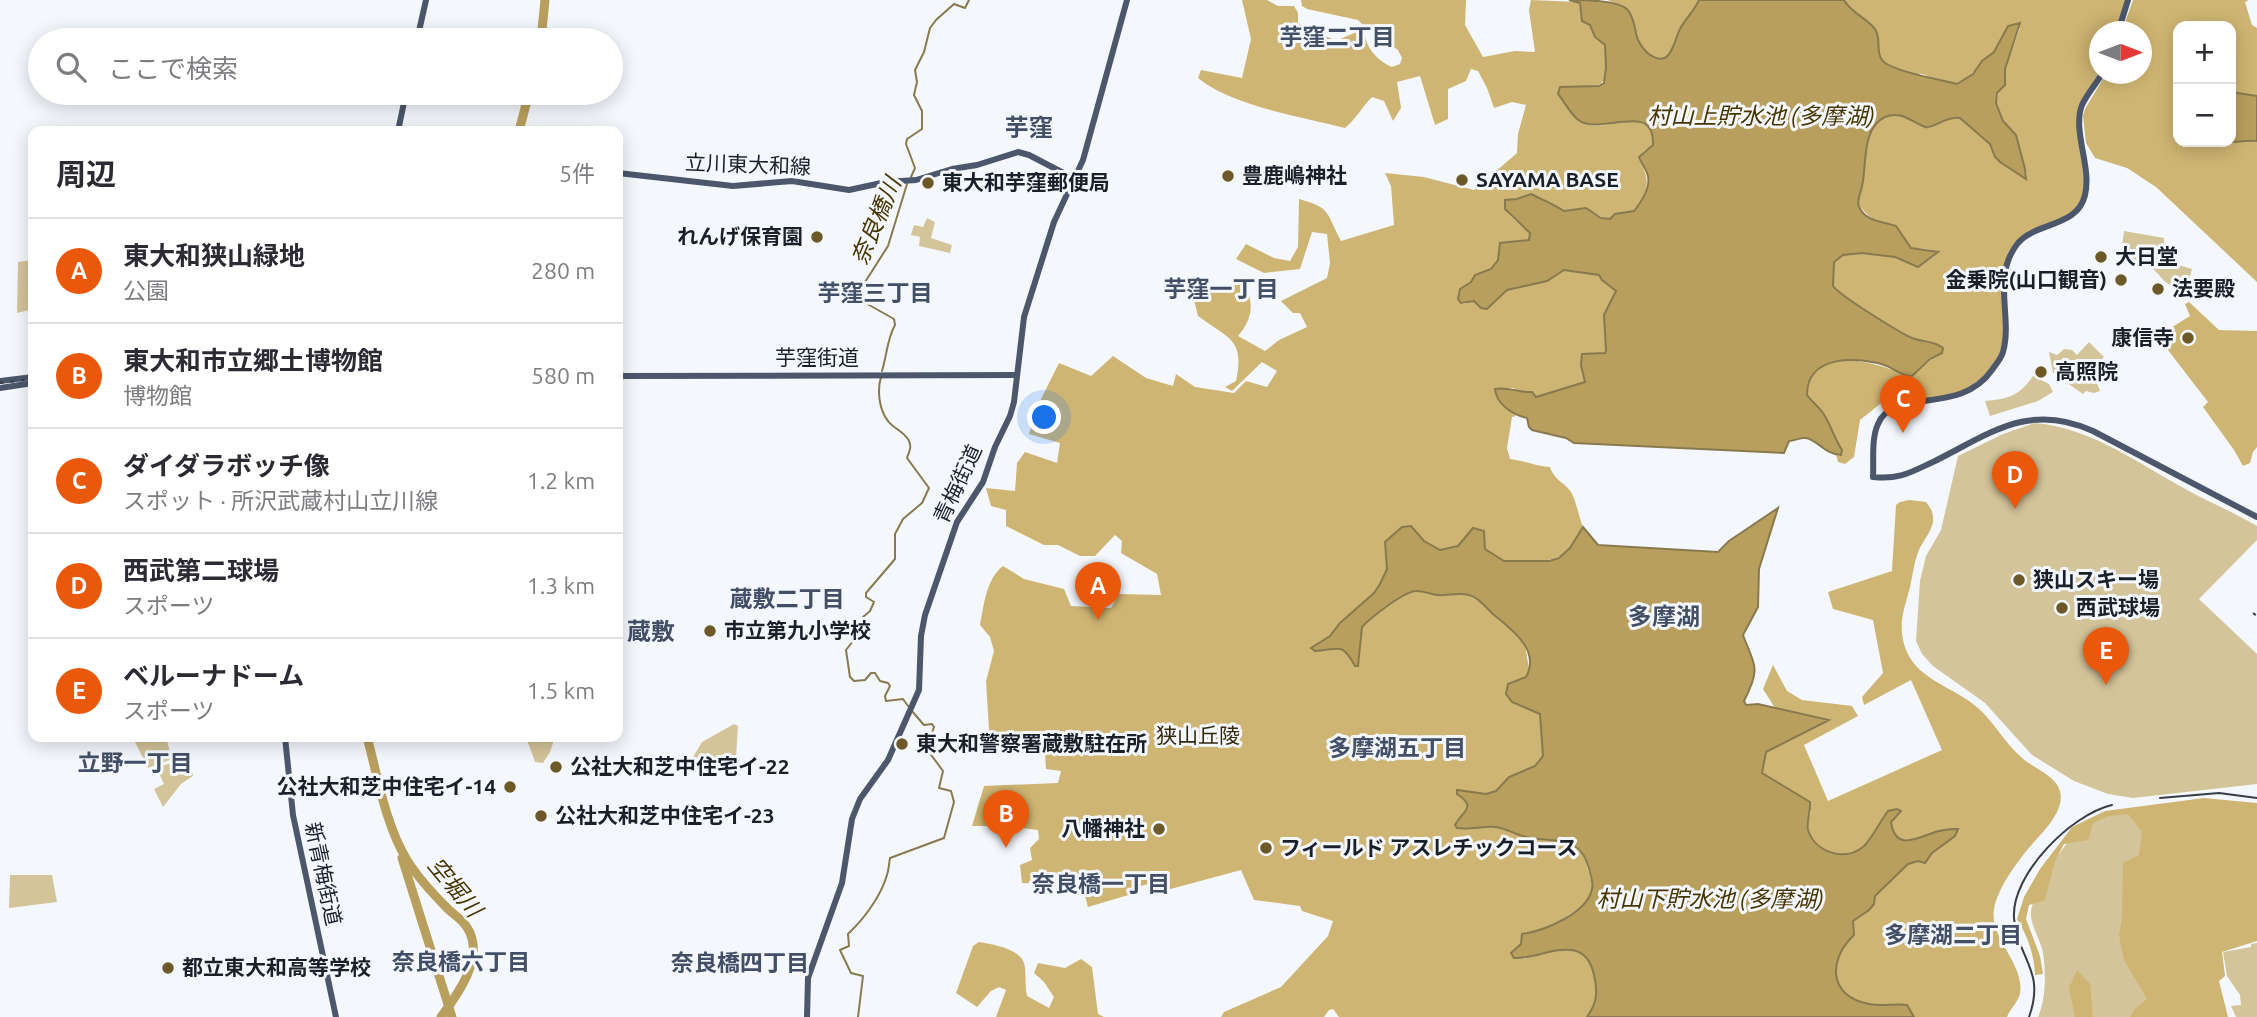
<!DOCTYPE html>
<html lang="ja">
<head>
<meta charset="utf-8">
<style>
  :root { --surface:#fff; --page:#f7f7f7; --text:#2b2b33; --muted:#7c7c81; --line:#e1e1e2; --accent:#ea580c }
  body { margin:0; font-family:Ubuntu,"Noto Sans JP",sans-serif; background:var(--page); color:var(--text) }
  .controls { position:absolute; right:21px; top:21px; display:grid; overflow:hidden; border-radius:14px; box-shadow:0 4px 18px #0003 }
  .controls button { width:63px; height:63px; display:grid; place-items:center; padding:0; border:0; border-bottom:2px solid var(--line); background:var(--surface); color:var(--text); font:35px sans-serif }
  .compass { position:absolute; left:2089px; top:21px; width:63px; height:63px; border-radius:50%; background:var(--surface); box-shadow:0 4px 18px #0003; rotate:90deg }
  .you { position:absolute; left:1045px; top:418px; width:24px; height:24px; margin:-18px; border:5px solid #fff; border-radius:50%; background:#1a73e8; box-shadow:0 0 0 10px #1a73e833 }
  .badge { display:grid; place-items:center; width:46px; height:46px; border-radius:50%; background:var(--accent); color:#fff; font-size:23px; font-weight:700 }
  .pin { position:absolute; translate:-50% -58px; filter:drop-shadow(0 2px 4px #0008) }
  .pin::after { content:''; position:absolute; top:37px; width:24px; height:21px; background:inherit; clip-path:polygon(0 0,100% 0,50% 100%) }
  .list { margin:0; padding:0; list-style:none }
  h2 { display:flex; justify-content:space-between; align-items:center; height:91px; margin:0; padding:0 28px; font-size:30px }
  h2 small { font-size:23px; font-weight:400; color:var(--muted) }
  .list li { display:grid; grid-template-columns:46px 1fr auto; gap:21px; align-items:center; box-sizing:border-box; height:105px; padding:0 28px; border-top:2px solid var(--line) }
  .list b { display:block; font-size:26px; white-space:nowrap }
  .list p { margin:0; font-size:23px; white-space:nowrap; color:var(--muted) }
  .list em { font-size:23px; font-style:normal; color:var(--muted) }
  .icon { flex:none; width:38px; height:38px; fill:none; stroke:currentColor; stroke-width:2; stroke-linecap:round; stroke-linejoin:round }
  .map { position:relative; flex:none; width:2257px; height:1017px; overflow:hidden }
  .search { position:absolute; background:var(--surface); box-shadow:0 4px 18px #0003; left:28px; top:28px; width:595px; height:77px; display:flex; align-items:center; gap:18px; box-sizing:border-box; padding:0 24px; border-radius:38px; color:var(--muted); font-size:26px }
  .panel { position:absolute; background:var(--surface); box-shadow:0 4px 18px #0003; left:28px; top:126px; width:595px; height:616px; border-radius:14px }
  .map>svg:first-child { display:block }
</style>
</head>
<body>
<div class="map">
<svg width="2257" height="1017" viewBox="0 0 2257 1017">
  <rect width="100%" height="100%" fill="#f4f8fd"/>
  <g fill="#d4c49a">
    <path d="M927 218 935 222 931 238 952 245 950 253 919 246 920 237 911 235 914 225 923 227Z"/>
    <path d="M2124 231 2164 238 2165 261 2192 269 2186 290C2161 286 2165 277 2148 265 2141 260 2129 259 2121 254Z"/>
    <path d="M33 260V309L17 313 18 262Z"/>
    <path d="M2089 342 2104 357 2096 366V381L2100 391 2094 393 2086 391 2083 394 2053 373 2049 352 2057 355 2064 349 2072 350 2077 355Z"/>
    <path d="M2033 376 2049 384 2053 392 2038 401 1990 416 1985 401C2009 399 2020 395 2033 376Z"/>
    <path d="M2035 423C2092 428 2139 464 2189 491 2211 503 2235 513 2257 526V540L2199 599 2257 654V784L2133 798 2108 794 2074 781 2032 755 1985 703 1933 666 1922 654 1916 641 1920 581 1926 556 1941 530 1958 456 2003 434Z"/>
    <path d="M734 724 738 726 735 773 725 765 690 762 702 742Z"/>
    <path d="M144 737H166L172 759 148 768 135 742Z"/>
    <path d="M526 737H555L550 752 543 763 535 762Z"/>
    <path d="M190 759 193 776 181 784 163 807 154 789 164 784 156 767Z"/>
    <path d="M2160 811 2201 943 2219 1017H2038C2046 999 2046 973 2043 953 2041 941 2033 930 2031 917 2028 893 2074 826 2096 816 2113 808 2141 811 2160 811Z"/>
    <path d="M10 875H52L57 902 9 908Z"/>
    <path d="M2257 943V1017H2236L2231 1006 2241 1005 2240 995 2227 976 2223 952 2251 947V944Z"/>
  </g>
  <g fill="#cfb573">
    <path d="M1242 0H1267L1278 6H1294L1298 13V23L1336 41 1361 30C1367 36 1365 40 1369 47 1373 55 1384 64 1392 67L1400 64 1402 58 1398 50 1370 32 1358 20 1307 9 1302 6 1301 0H1466L1465 25 1483 57 1515 51 1535 52 1529 10 1531 0 1579 2 1582 21 1590 25 1595 37 1605 45V79C1595 93 1583 84 1570 88 1565 89 1562 92 1558 94 1566 104 1573 117 1584 123 1607 134 1628 108 1652 130L1653 145 1644 151 1639 159C1651 181 1649 191 1634 211L1615 214 1610 219C1600 219 1597 212 1588 210 1579 209 1572 211 1564 211 1542 196 1531 199 1505 200 1502 215 1521 223 1530 233L1529 241H1510C1501 255 1495 272 1477 274L1471 282 1460 289 1458 296 1463 304 1474 301 1481 308 1486 309 1507 290 1547 281 1555 274 1567 269 1599 275 1608 286 1616 291 1605 335 1606 351 1605 353H1584L1585 382 1536 398 1513 388H1495L1502 404 1516 416 1512 417 1507 448 1510 459C1525 461 1535 466 1550 467 1555 482 1567 483 1572 494 1576 501 1579 517 1583 527 1576 536 1572 547 1564 554 1554 562 1515 565 1504 561 1497 559 1491 552 1485 549L1482 530 1473 528 1458 546 1440 550 1424 541 1413 528 1385 547 1387 569 1380 584 1374 593 1340 623 1328 638 1311 649C1333 658 1338 633 1355 665L1359 664V642L1361 627 1372 617 1410 592 1418 591 1437 595 1466 594 1488 607 1491 612 1515 631 1525 646 1529 668 1526 677 1512 682V702L1540 714 1543 756 1535 766 1509 777 1496 791 1486 794 1457 790V794C1472 805 1470 810 1456 821L1463 829 1498 827 1525 837 1564 842 1584 854 1593 888 1588 899 1581 907 1561 920 1535 932 1523 934 1521 944 1524 959C1539 955 1557 945 1573 950 1601 960 1601 997 1587 1017H1339L1333 1009 1329 1010 1324 1017H1221L1224 1012 1281 987 1328 936 1333 921 1302 911 1300 906 1254 900 1241 870 1152 894 1148 884 1134 888 1135 893 1088 907 1081 881 1054 884 1022 883 1020 865 1032 860 1030 848 1039 839 1038 830 1006 826H972L984 786 1058 783 1061 771 1046 769 1045 754 1004 752 989 730 986 681 994 651 990 637 980 625C984 605 986 579 1003 566L1024 579 1064 589 1071 606 1111 608 1119 594 1161 595 1157 574 1121 553 1122 541 1115 535 1095 556H1080L1058 545H1044L1006 526V510L991 506 986 488 1015 491 1017 463 1025 452 1057 463 1060 443 1029 434 1040 401 1059 363 1091 376 1113 356 1146 378 1173 386 1176 374 1195 387 1234 393 1246 381 1267 387 1277 371 1262 362 1232 391 1225 387 1236 381C1245 339 1229 339 1198 316L1193 296 1204 286 1232 289 1233 278 1243 279C1254 302 1254 317 1238 336L1265 351 1279 340 1307 327 1300 313H1293L1281 301 1327 278 1330 263 1327 234 1312 232 1300 269 1264 273 1236 259 1246 244 1274 258 1290 261 1298 247 1299 199C1332 208 1326 213 1341 241L1394 225 1391 186 1385 173 1424 177 1474 190 1517 153 1518 134 1526 105 1512 102 1494 108 1487 88 1478 71 1471 69 1466 81 1448 89V119L1435 125 1420 76 1397 82 1401 108 1393 121 1384 101 1372 97C1362 107 1356 119 1345 128 1300 116 1234 107 1198 78L1201 70 1242 78 1251 39Z"/>
    <path d="M1608 0H1699C1694 11 1687 17 1681 27 1674 39 1672 68 1652 56 1646 53 1641 46 1638 40 1634 29 1635 18 1627 9 1622 4 1614 4 1608 0Z"/>
    <path d="M1844 0H2128L2118 31 2100 32V74L2080 115 2085 195 2073 215 2029 235 2017 245 2007 270 2004 337 2000 359 1967 392 1897 405 1893 402 1880 404 1860 420 1854 457 1845 464 1838 462 1836 455 1840 456V447C1832 437 1830 423 1822 412 1818 406 1811 401 1807 395 1807 344 1876 361 1904 375 1924 371 1925 361 1942 353V346C1933 343 1923 342 1914 338 1901 334 1839 296 1833 286L1834 262 1843 255 1862 253 1890 256 1917 267 1935 256 1928 249 1911 248 1892 224 1872 219 1858 205C1858 197 1862 191 1863 183 1865 162 1863 116 1894 115 1908 114 1918 125 1930 128L1947 118H1963L1990 144 1995 157 2008 168 2016 173 2027 175 2014 132 2003 121 1996 102 2005 69 2020 28 2003 35 1994 52 1963 82C1956 85 1939 82 1932 79 1928 77 1927 75 1922 74 1915 73 1919 76 1912 74 1906 73 1885 64 1882 60 1874 49 1883 36 1872 26 1862 16 1851 12 1844 0Z"/>
    <path d="M2133 0H2249L2245 2 2252 25 2257 28V96L2231 92V26H2178V142C2205 142 2231 141 2257 141V282L2156 187 2127 168 2095 158 2086 143 2083 116 2085 109 2106 74H2142V32L2122 31Z"/>
    <path d="M2189 302 2219 330 2257 331V447L2253 452 2250 463 2243 466 2234 450 2203 407 2208 402 2161 341 2166 331 2190 316 2185 304Z"/>
    <path d="M1909 500 1926 502C1931 508 1934 514 1933 522 1931 532 1923 541 1919 550 1914 562 1913 574 1910 587 1905 607 1898 622 1904 644 1914 680 1952 685 1978 708 1994 722 2004 742 2020 756 2030 766 2045 771 2054 781 2075 804 2042 832 2028 849 2015 865 1998 888 1994 909 1989 939 2025 963 2020 994 2018 1002 2010 1009 2007 1017H1914L1907 1005C1894 1002 1880 1007 1867 1004 1828 995 1828 960 1854 935L1853 921 1869 910 1874 904 1875 896 1908 864 1918 861 1925 863 1932 853 1955 836 1948 829C1927 834 1897 855 1890 822L1901 811H1888C1880 821 1868 846 1857 851 1839 859 1812 850 1807 829 1806 823 1809 818 1811 812L1762 773 1766 752 1828 720 1775 708 1763 689 1773 665 1787 691 1802 700 1852 706 1858 716 1804 745 1828 801 1942 750 1911 680 1864 705 1862 697 1883 673 1873 620 1833 609 1828 592 1892 571 1896 505 1900 502Z"/>
    <path d="M2204 798 2257 803V941L2222 952 2225 976 2219 981 2228 1017H2130L2134 1010 2147 999 2124 960 2119 935 2122 918 2123 863 2139 855 2142 832 2128 814 2108 816 2093 823 2088 840 2064 844 2055 861 2045 900 2029 905 2026 919 2040 956 2043 974 2035 975C2034 954 2028 937 2017 919L2024 897 2040 869 2072 827 2105 811Z"/>
    <path d="M979 942C995 945 1024 949 1025 968 1026 978 1025 987 1027 996L1049 1008 1054 997 1044 982 1034 973 1038 963 1065 968 1081 959 1092 967 1098 1014 1104 1017H996L1006 990 999 987 991 991 977 1007 956 993 973 946Z"/>
    <path d="M2077 970 2090 984 2093 1017H2075L2069 988Z"/>
  </g>
  <g fill="#b99f5e" stroke="#89794e" stroke-width="2">
    <path d="M1569 0C1585 0 1616 0 1627 9 1635 18 1634 29 1638 40 1641 46 1646 53 1652 56 1672 68 1674 39 1681 27 1687 17 1694 11 1699 0H1844C1851 13 1867 18 1875 29 1882 40 1875 50 1882 60 1890 71 1942 80 1957 84L1973 74 1982 61 1994 52 2008 26 2020 23 2005 69V85L1997 93 1996 103 2003 121 2016 135 2025 169 2026 179 2000 162 1995 157 1990 144 1960 118C1945 116 1931 130 1925 127 1912 122 1901 110 1885 117 1861 128 1867 166 1862 186 1861 193 1856 200 1859 207 1867 223 1883 221 1896 226L1911 248 1938 252 1918 267 1895 257 1862 253 1843 255 1834 262 1833 286C1839 295 1900 333 1912 338 1922 342 1936 341 1943 348L1942 353 1930 359 1912 376C1902 376 1896 370 1887 366 1858 356 1807 354 1807 395 1812 402 1818 406 1823 413 1831 425 1834 438 1842 450L1841 455C1824 454 1818 440 1806 438 1800 437 1795 441 1789 441L1784 453 1574 443 1566 438 1532 430 1529 427 1527 418C1513 415 1496 404 1495 389 1509 386 1518 393 1532 392L1536 397 1585 382 1581 365 1582 354 1605 353 1606 351 1604 315 1616 291 1602 280 1599 275 1564 270 1547 281 1507 290 1487 309 1481 308 1474 301 1461 303 1458 299 1460 289 1471 282 1475 275 1491 269 1498 260 1500 243 1529 240 1530 233 1505 209V200L1517 199 1531 194C1543 200 1553 204 1564 211L1586 208 1601 218 1610 219 1615 214 1634 211C1642 201 1652 185 1647 173 1645 167 1641 163 1639 157L1653 145C1655 100 1602 135 1580 121 1571 116 1565 102 1558 94L1560 87 1599 86 1604 83 1606 67 1605 45 1595 37 1590 25 1582 21 1580 3Z"/>
    <path d="M2231 92 2257 96V141C2243 140 2227 144 2214 142H2231Z"/>
    <path d="M1778 508 1759 569 1758 607 1743 635C1755 667 1761 668 1744 701L1746 705 1758 704 1829 720 1766 752 1762 773 1810 802C1811 811 1806 822 1808 830 1815 852 1844 862 1863 847 1872 839 1880 821 1888 811L1897 809 1901 811 1891 822C1895 848 1911 841 1930 834 1939 830 1949 829 1958 829L1955 836 1932 853 1925 863 1918 861 1908 864 1875 896 1874 904 1869 910 1853 921 1854 935C1827 960 1829 997 1869 1004 1882 1007 1895 1003 1907 1005L1914 1017H1587C1597 1003 1598 992 1594 975 1584 929 1541 960 1514 958L1511 953 1521 944 1522 934C1543 931 1587 914 1592 889 1594 883 1590 874 1589 868 1586 859 1583 851 1574 846 1558 838 1543 841 1526 837 1516 835 1506 828 1495 827 1483 826 1470 830 1457 828L1455 825C1462 811 1478 808 1457 794V790L1486 794 1496 791 1509 777 1535 766 1543 756 1540 714 1512 702 1506 694 1508 684 1526 677C1541 650 1511 629 1494 615 1486 608 1481 599 1469 595 1459 592 1447 596 1437 595 1429 594 1422 590 1415 591 1404 592 1370 618 1362 627L1358 666H1355C1342 642 1340 649 1315 651L1311 648 1330 636 1340 623 1374 593 1380 584 1387 569 1385 542 1402 527 1411 526 1424 541 1440 550 1458 546 1473 528 1484 531 1485 549 1504 561H1549L1559 558 1570 548 1583 527 1598 545 1718 552 1729 541Z"/>
  </g>
  <g fill="none" stroke-linecap="round" stroke-linejoin="round">
    <g stroke="#89794e" stroke-width="2">
      <path d="M911 177 915 168 906 144 907 139 922 129V111L914 95 917 82 915 70 924 52 930 28 936 20 954 4 965 8 969 0"/>
      <path d="M882 371C887 355 887 339 895 325L894 319 862 301 858 296 860 290 888 246 907 184"/>
      <path d="M881 377C877 390 879 410 888 421 894 429 905 432 909 441 912 447 909 452 907 458L929 488 922 503 903 519 895 534V559L866 593V597L874 602 870 611 863 617 864 627 846 650 850 677 854 681 865 680 871 673H875L880 681 888 683 890 686 885 696 886 701 903 699 908 706"/>
      <path d="M858 1017 863 976 851 973 840 950 849 946 848 934C864 919 881 896 887 875 889 869 889 863 890 858L944 838 954 802 951 791 939 788 943 771 929 752 928 745 934 727 932 724 924 725 911 710"/>
    </g>
    <g stroke="#b99f5e" stroke-width="9">
      <path d="M541 40 545 0"/>
      <path d="M519 131 529 93"/>
      <path d="M367 737C378 777 385 824 407 860 418 878 434 895 449 910 455 915 464 921 468 929 485 958 457 995 441 1017"/>
      <path d="M402 858 452 1017"/>
    </g>
    <g stroke="#4c576b" stroke-width="6">
      <path d="M2118 32 2128 0"/>
      <path d="M417 40 426 0"/>
      <path d="M2102 74C2096 84 2087 94 2082 105 2072 131 2092 167 2085 195 2078 227 2036 222 2018 243 1991 277 2013 316 2003 352 2001 359 1996 364 1992 370 1959 417 1894 386 1878 424 1871 439 1874 461 1873 477 1900 480 1911 472 1935 461 1991 433 2029 402 2093 431L2257 517"/>
      <path d="M398 131 406 93"/>
      <path d="M618 173 733 186 792 181 849 190 886 182 916 180 952 169 977 165 1018 152 1029 155 1075 179"/>
      <path d="M618 376 1016 375"/>
      <path d="M0 381 33 377"/>
      <path d="M0 388 33 383"/>
      <path d="M285 737 293 815 336 1017"/>
      <path d="M807 1017 808 978 842 883 852 819 860 799 888 760 919 690 921 636 925 615 957 522 983 482 995 447 1010 416 1014 402 1024 317 1054 222 1083 160 1127 0"/>
    </g>
    <g stroke="#373d46" stroke-width="2">
      <path d="M2160 798 2219 793 2257 798"/>
      <path d="M2029 1017C2046 970 2017 958 2014 918 2011 874 2072 814 2112 805"/>
    </g>
    <g stroke="#373d46" stroke-width="2" stroke-dasharray="3.5 7" stroke-linecap="butt">
      <path d="M0 383 33 379"/>
      <path d="M2253 613 2257 616"/>
    </g>
  </g>
  <g fill="#6c5927" stroke="#f4f8fd" stroke-width="2.5">
    <circle cx="1228" cy="176" r="7"/>
    <circle cx="1462" cy="180" r="7"/>
    <circle cx="928" cy="183" r="7"/>
    <circle cx="817" cy="237" r="7"/>
    <circle cx="2101" cy="257" r="7"/>
    <circle cx="2121" cy="280" r="7"/>
    <circle cx="2158" cy="289" r="7"/>
    <circle cx="2188" cy="338" r="7"/>
    <circle cx="2041" cy="372" r="7"/>
    <circle cx="2019" cy="580" r="7"/>
    <circle cx="2062" cy="608" r="7"/>
    <circle cx="710" cy="631" r="7"/>
    <circle cx="902" cy="744" r="7"/>
    <circle cx="556" cy="767" r="7"/>
    <circle cx="510" cy="787" r="7"/>
    <circle cx="541" cy="816" r="7"/>
    <circle cx="1159" cy="829" r="7"/>
    <circle cx="1266" cy="848" r="7"/>
    <circle cx="168" cy="968" r="7"/>
  </g>
  <g text-anchor="middle" stroke-width="6" stroke-linejoin="round" paint-order="stroke">
    <g font-size="21" fill="#1a202a" stroke="#f4f8fd">
      <text transform="translate(748 165) rotate(2)" y="7">立川東大和線</text>
      <text x="817" y="365">芋窪街道</text>
      <text transform="translate(958 484) rotate(-65)" y="7">青梅街道</text>
      <text transform="translate(323 874) rotate(78)" y="7">新青梅街道</text>
    </g>
    <g font-size="21" font-weight="bold" fill="#1a202a" stroke="#f4f8fd" text-anchor="start">
      <text x="1242" y="183">豊鹿嶋神社</text>
      <text x="1476" y="187">SAYAMA BASE</text>
      <text x="942" y="190">東大和芋窪郵便局</text>
      <text x="803" y="244" text-anchor="end">れんげ保育園</text>
      <text x="2115" y="264">大日堂</text>
      <text x="2107" y="287" text-anchor="end">金乗院(山口観音)</text>
      <text x="2172" y="296">法要殿</text>
      <text x="2174" y="345" text-anchor="end">康信寺</text>
      <text x="2055" y="379">高照院</text>
      <text x="2033" y="587">狭山スキー場</text>
      <text x="2076" y="615">西武球場</text>
      <text x="724" y="638">市立第九小学校</text>
      <text x="916" y="751">東大和警察署蔵敷駐在所</text>
      <text x="570" y="774">公社大和芝中住宅イ-22</text>
      <text x="496" y="794" text-anchor="end">公社大和芝中住宅イ-14</text>
      <text x="555" y="823">公社大和芝中住宅イ-23</text>
      <text x="1145" y="836" text-anchor="end">八幡神社</text>
      <text x="1280" y="855">フィールド アスレチックコース</text>
      <text x="182" y="975">都立東大和高等学校</text>
    </g>
    <g font-size="21" fill="#322709" stroke="#f4f8fd">
      <text x="1198" y="743">狭山丘陵</text>
    </g>
    <g font-size="23" font-weight="bold" fill="#434f66" stroke="#f4f8fd">
      <text x="1337" y="45">芋窪二丁目</text>
      <text x="1221" y="297">芋窪一丁目</text>
      <text x="875" y="301">芋窪三丁目</text>
      <text x="787" y="607">蔵敷二丁目</text>
      <text x="1397" y="756">多摩湖五丁目</text>
      <text x="135" y="771">立野一丁目</text>
      <text x="1101" y="892">奈良橋一丁目</text>
      <text x="1953" y="943">多摩湖二丁目</text>
      <text x="461" y="970">奈良橋六丁目</text>
      <text x="740" y="971">奈良橋四丁目</text>
    </g>
    <g font-size="23" font-style="italic" fill="#473500" stroke="#f4f8fd">
      <text x="1761" y="124">村山上貯水池 (多摩湖)</text>
      <text transform="translate(876 221) rotate(-67)" y="8">奈良橋川</text>
      <text transform="translate(455 887) rotate(50)" y="8">空堀川</text>
      <text x="1710" y="907">村山下貯水池 (多摩湖)</text>
    </g>
    <g font-size="24" font-weight="bold" fill="#434f66" stroke="#f4f8fd">
      <text x="1029" y="136">芋窪</text>
      <text x="1664" y="625">多摩湖</text>
      <text x="651" y="640">蔵敷</text>
    </g>
  </g>
</svg>
<div class="controls">
<button>+</button>
<button>−</button>
</div>
<svg class="compass" viewBox="-18 -18 36 36"><path d="M0-13l5 13h-10z" fill="#e53935"/><path d="M0 13l5-13h-10z" fill="#7c7c81"/></svg>
<div class="you"></div>
<div class="pin badge" style="left:1098px;top:620px">A</div>
<div class="pin badge" style="left:1006px;top:848px">B</div>
<div class="pin badge" style="left:1903px;top:433px">C</div>
<div class="pin badge" style="left:2015px;top:509px">D</div>
<div class="pin badge" style="left:2106px;top:685px">E</div>
<div class="search"><svg class="icon" aria-label="search" viewBox="0 0 24 24"><circle cx="10" cy="10" r="6"/><path d="M15 15l6 6"/></svg>ここで検索</div>
<section class="panel">
<h2>周辺<small>5件</small></h2>
<ul class="list">
<li><span class="badge">A</span><div><b>東大和狭山緑地</b><p>公園</p></div><em>280 m</em></li>
<li><span class="badge">B</span><div><b>東大和市立郷土博物館</b><p>博物館</p></div><em>580 m</em></li>
<li><span class="badge">C</span><div><b>ダイダラボッチ像</b><p>スポット · 所沢武蔵村山立川線</p></div><em>1.2 km</em></li>
<li><span class="badge">D</span><div><b>西武第二球場</b><p>スポーツ</p></div><em>1.3 km</em></li>
<li><span class="badge">E</span><div><b>ベルーナドーム</b><p>スポーツ</p></div><em>1.5 km</em></li>
</ul>
</section>
</div>
</body>
</html>
